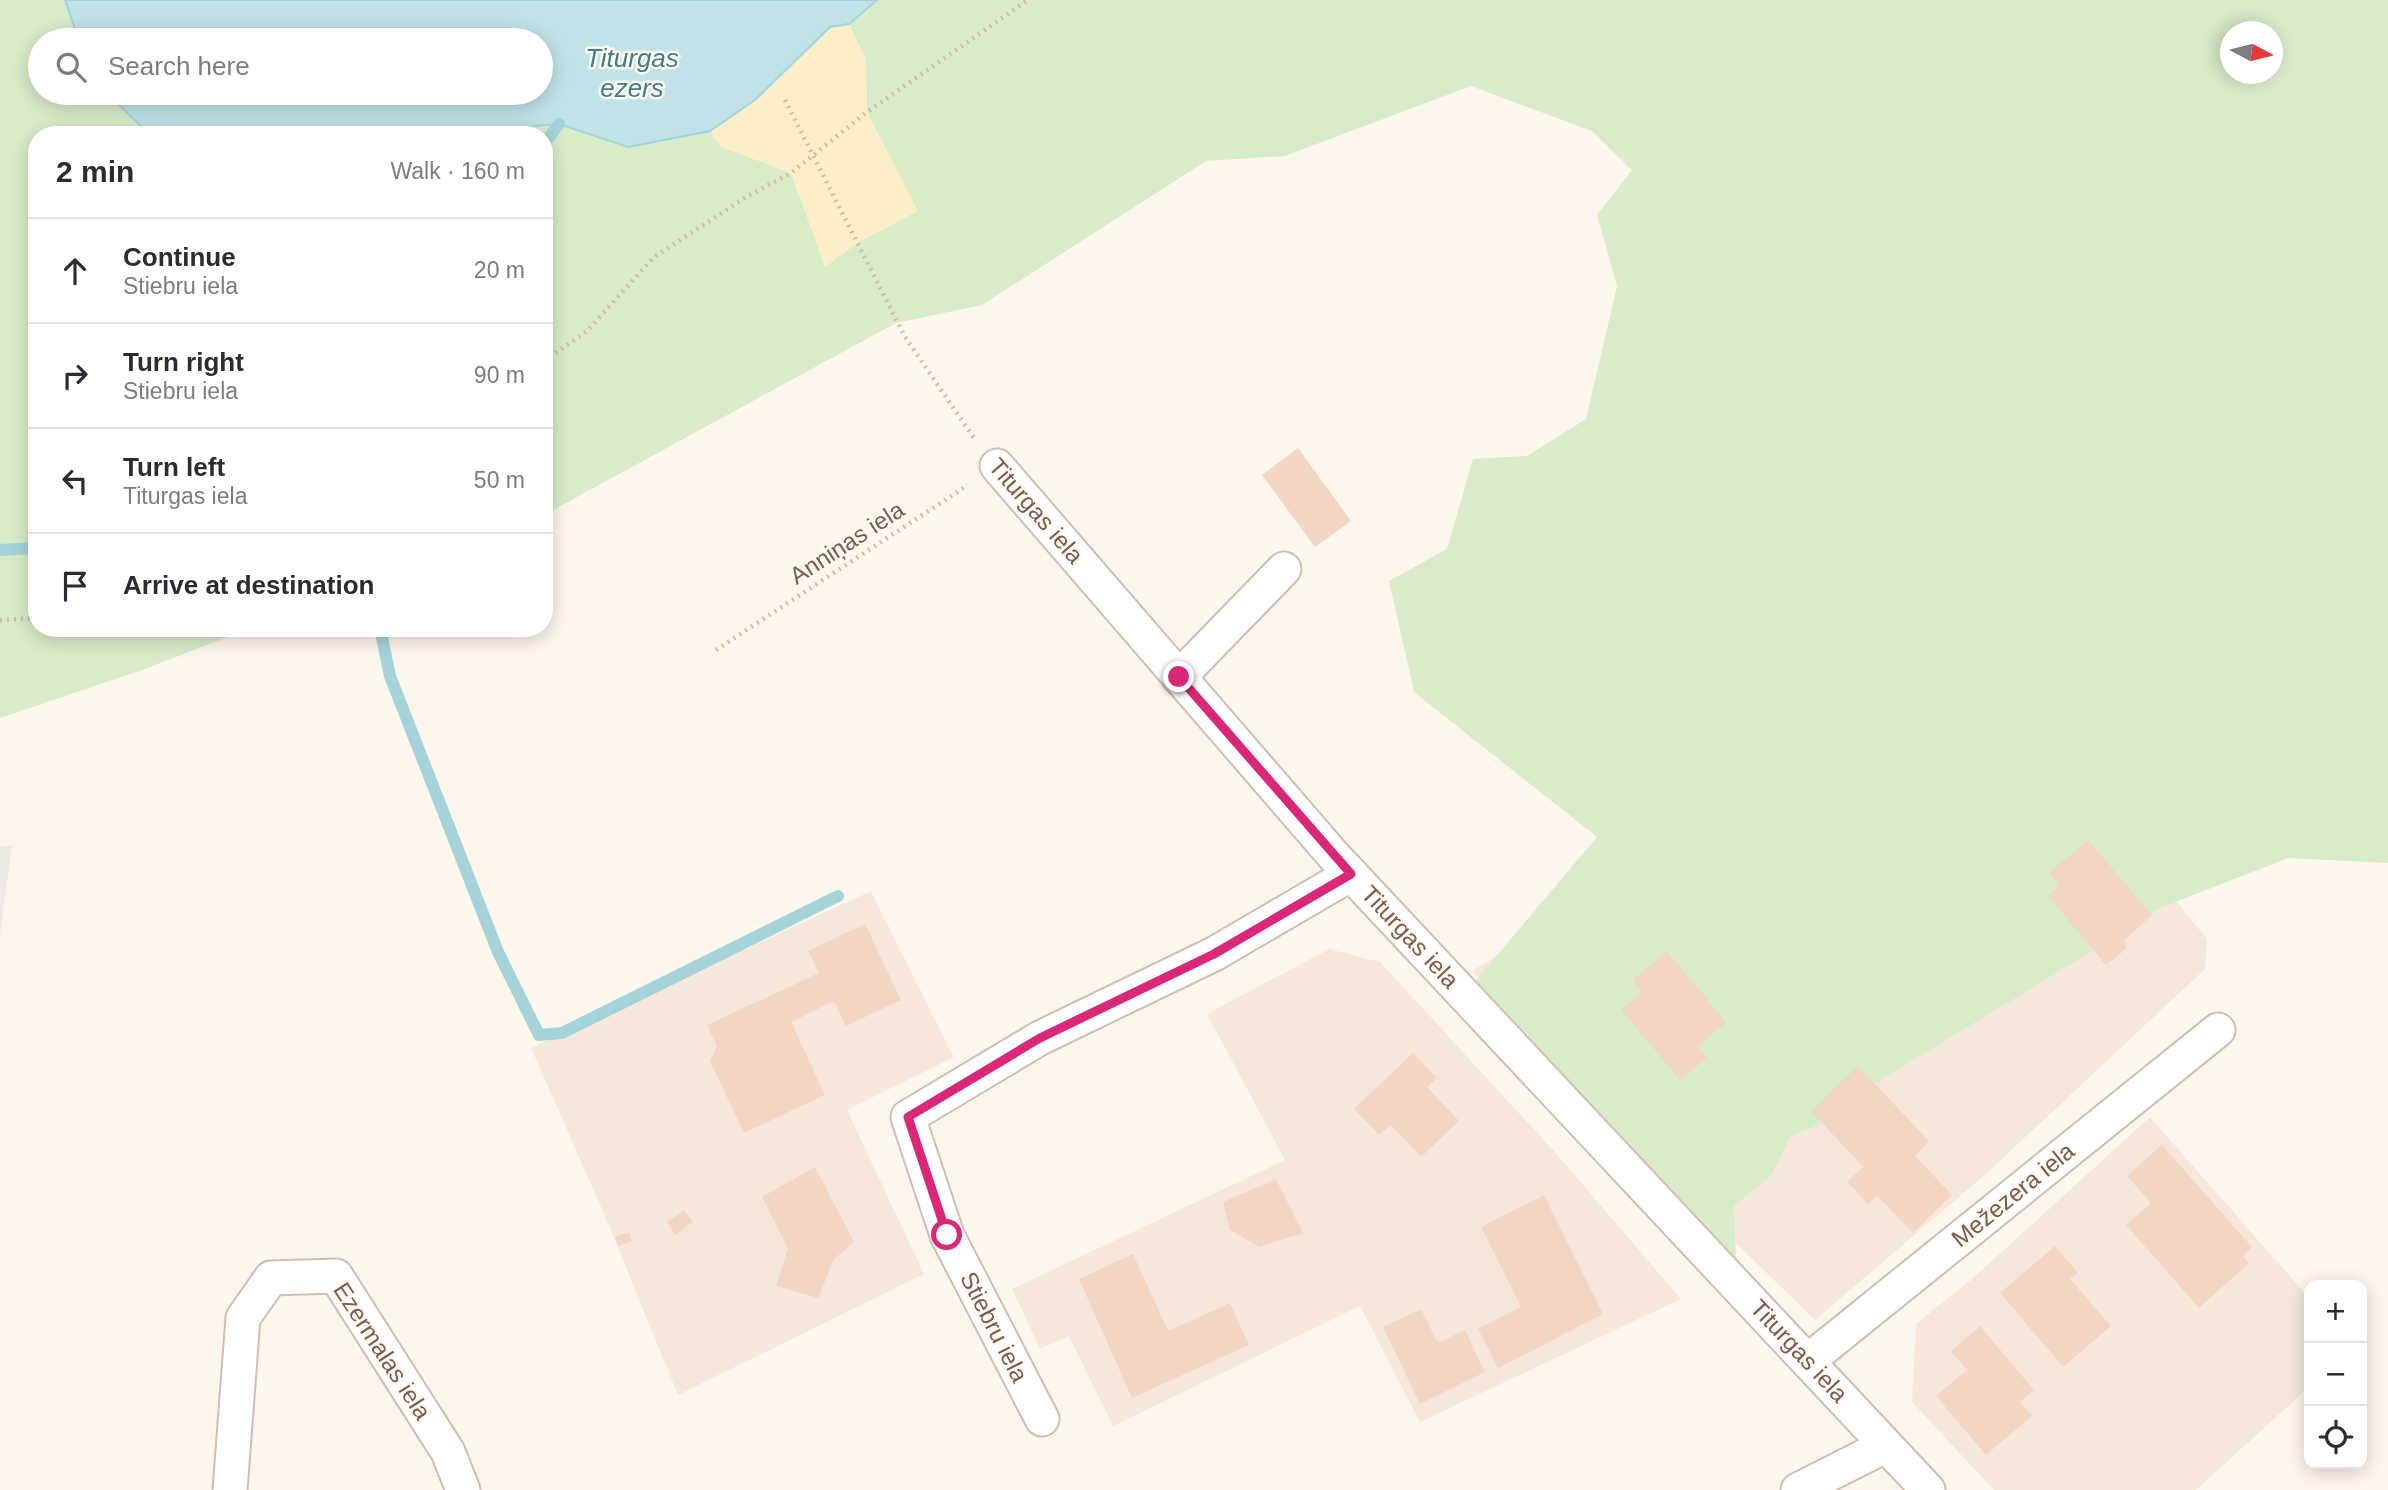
<!DOCTYPE html>
<html lang="en">
<head>
<meta charset="utf-8">
<style>
  :root { --surface:#fff; --page:#f7f7f7; --text:#2b2b33; --muted:#7c7c81; --line:#e1e1e2 }
  body { margin:0; font-family:Arial,sans-serif; background:var(--page); color:var(--text) }
  .controls { position:absolute; right:21px; bottom:21px; display:grid; overflow:hidden; border-radius:14px; box-shadow:0 4px 18px #0003 }
  .controls button { width:63px; height:63px; display:grid; place-items:center; padding:0; border:0; border-bottom:2px solid var(--line); background:var(--surface); color:var(--text); font:35px sans-serif }
  .compass { position:absolute; left:2220px; top:21px; width:63px; height:63px; border-radius:50%; background:var(--surface); box-shadow:0 4px 18px #0003; rotate:97deg }
  .stop { position:absolute; width:21px; height:21px; margin:-16px; border:5px solid #db2777; border-radius:50%; background:#fff }
  .stop.end { background:#db2777; border-color:#fff; box-shadow:0 2px 7px #0008 }
  .list { margin:0; padding:0; list-style:none }
  h2 { display:flex; justify-content:space-between; align-items:center; height:91px; margin:0; padding:0 28px; font-size:30px }
  h2 small { font-size:23px; font-weight:400; color:var(--muted) }
  .list li { display:grid; grid-template-columns:46px 1fr auto; gap:21px; align-items:center; box-sizing:border-box; height:105px; padding:0 28px; border-top:2px solid var(--line) }
  .list b { display:block; font-size:26px; white-space:nowrap }
  .list p { margin:0; font-size:23px; white-space:nowrap; color:var(--muted) }
  .list em { font-size:23px; font-style:normal; color:var(--muted) }
  .icon { flex:none; width:38px; height:38px; fill:none; stroke:currentColor; stroke-width:2; stroke-linecap:round; stroke-linejoin:round }
  .map { position:relative; flex:none; width:2388px; height:1490px; overflow:hidden }
  .search { position:absolute; background:var(--surface); box-shadow:0 4px 18px #0003; left:28px; top:28px; width:525px; height:77px; display:flex; align-items:center; gap:18px; box-sizing:border-box; padding:0 24px; border-radius:38px; color:var(--muted); font-size:26px }
  .panel { position:absolute; background:var(--surface); box-shadow:0 4px 18px #0003; left:28px; top:126px; width:525px; height:511px; border-radius:28px }
  .map>svg:first-child { display:block }
</style>
</head>
<body>
<div class="map">
<svg width="2388" height="1490" viewBox="0 0 2388 1490">
  <rect width="100%" height="100%" fill="#fdf6ec"/>
  <g fill="#f5e8da">
    <path d="M2084 788 2207 939 2205 969 1987 1173 1815 1320 1649 1159 1472 971 1645 867Z"/>
    <path d="M871 891 954 1057 847 1110 924 1274 678 1395 605 1216 531 1048Z"/>
    <path d="M1329 949 1380 962 1553 1150 1681 1299 1420 1422 1360 1306 1113 1426 1069 1336 1040 1349 1012 1289 1285 1160 1207 1014Z"/>
    <path d="M2150 1117 2309 1298V1387L2196 1490H1994L1912 1402 1916 1324 1972 1279Z"/>
  </g>
  <path fill="#efe9e4" d="M12 845 0 935V847Z"/>
  <g fill="#d8ecc9" fill-rule="evenodd">
    <path d="M0 0H65L79 40H40V93H107L150 135H37V628H251L142 670 0 718Z"/>
    <path d="M877 0H2388V863L2288 858 2155 910 2152 915 1877 1082 1840 1115 1790 1137 1771 1176 1734 1206 1737 1286 1465 993 1597 837 1414 692 1389 581 1447 549 1473 459 1527 456 1586 419 1617 286 1597 215 1632 170 1592 131 1471 86 1285 156 1206 161 982 305 896 323 544 515V135H518L534 126 559 124 628 147 710 131 722 147 791 173 798 192 867 112 866 60 849 24ZM2230 32H2272V74H2230Z"/>
  </g>
  <path fill="#fcefc7" d="M849 24 866 60 867 112 918 211 859 242 825 267 791 173 722 147 710 131 755 100 830 27Z"/>
  <path fill="#bfe3e8" stroke="#a5d3da" stroke-width="2" d="M65 0H877L849 24 830 27 755 100 710 131 628 147 559 124 534 126 518 135H150L107 93H541V40H79Z"/>
  <g fill="none" stroke-linecap="round" stroke-linejoin="round">
    <g stroke="#a5d3da" stroke-width="12">
      <path d="M544 144 559 124"/>
      <path d="M0 550 37 548"/>
      <path d="M380 628 390 676 498 952 539 1035 562 1033 838 896"/>
    </g>
  </g>
  <g fill="#f3d5c3">
    <path d="M1298 448 1351 521 1315 547 1262 475Z"/>
    <path d="M2088 840 2152 915 2124 940 2126 949 2106 965 2048 896 2059 886 2049 873Z"/>
    <path d="M865 924 901 1000 846 1026 834 1001 791 1022 825 1095 744 1133 710 1061 717 1046 707 1025 819 973 808 951Z"/>
    <path d="M1667 951 1726 1022 1697 1047 1707 1058 1680 1080 1621 1010 1642 992 1633 980Z"/>
    <path d="M1413 1053 1437 1078 1427 1087 1459 1121 1421 1157 1391 1125 1379 1135 1354 1109Z"/>
    <path d="M1858 1066 1929 1141 1915 1156 1952 1195 1913 1233 1877 1196 1868 1204 1847 1182 1863 1167 1811 1111Z"/>
    <path d="M2162 1145 2252 1247 2243 1256 2249 1263 2199 1308 2126 1225 2151 1203 2127 1176Z"/>
    <path d="M815 1167 854 1242 834 1259 818 1298 776 1286 788 1249 762 1197Z"/>
    <path d="M1276 1179 1303 1233 1259 1247 1230 1230 1223 1202Z"/>
    <path d="M1544 1195 1603 1314 1498 1368 1478 1329 1521 1307 1481 1227Z"/>
    <path d="M684 1210 693 1222 675 1235 667 1222Z"/>
    <path d="M629 1232 632 1241 618 1246 615 1237Z"/>
    <path d="M2055 1246 2078 1273 2070 1279 2111 1326 2063 1367 2000 1293Z"/>
    <path d="M1133 1254 1168 1331 1230 1303 1249 1345 1132 1398 1079 1279Z"/>
    <path d="M1421 1309 1438 1343 1465 1330 1485 1372 1420 1404 1383 1327Z"/>
    <path d="M1980 1326 2034 1390 2020 1402 2032 1416 1986 1455 1936 1396 1967 1370 1951 1351Z"/>
  </g>
  <g fill="none" stroke-linecap="round" stroke-linejoin="round">
    <g stroke="#d1beb0" stroke-width="37">
      <g id="street">
        <path d="M997 466 1334 856 1928 1490"/>
        <path d="M1179 677 1284 569"/>
        <path d="M1809 1360 2218 1030"/>
        <path d="M1042 1419 947 1235 908 1117 1040 1038 1214 954 1351 874"/>
        <path d="M230 1490 243 1318 271 1278 336 1276 448 1452 463 1490"/>
        <path d="M1798 1490 1885 1446"/>
      </g>
    </g>
    <g stroke="#d9b8a5" stroke-width="4.5" stroke-dasharray="2 5" stroke-linecap="butt">
      <path d="M785 100 905 337 976 441"/>
      <path d="M544 361 587 331 654 257 748 196 791 173 867 112 1028 0"/>
      <path d="M0 620 37 618"/>
      <path d="M716 650 968 485"/>
    </g>
    <use href="#street" stroke="#fff" stroke-width="33"/>
  </g>
  <g fill="none" stroke-linecap="round" stroke-linejoin="round">
    <path stroke="#db2777" stroke-width="9" d="M947 1235 908 1117 1040 1038 1214 954 1351 874 1179 677"/>
  </g>
  <g text-anchor="middle" stroke-width="5" stroke-linejoin="round" paint-order="stroke">
    <g font-size="24" fill="#7a5c4d" stroke="#fffaf3">
      <text transform="translate(1036 511) rotate(49)" y="8">Titurgas iela</text>
      <text transform="translate(847 543) rotate(-33)" y="8">Anniņas iela</text>
      <text transform="translate(1410 937) rotate(47)" y="8">Titurgas iela</text>
      <text transform="translate(2013 1195) rotate(-39)" y="8">Mežezera iela</text>
      <text transform="translate(994 1327) rotate(63)" y="8">Stiebru iela</text>
      <text transform="translate(382 1351) rotate(57)" y="8">Ezermalas iela</text>
      <text transform="translate(1799 1351) rotate(47)" y="8">Titurgas iela</text>
    </g>
    <g font-size="26" font-style="italic" fill="#437c86" stroke="#fffaf3">
      <text x="632" y="67">Titurgas<tspan x="632" dy="30">ezers</tspan></text>
    </g>
  </g>
</svg>
<div class="controls">
<button>+</button>
<button>−</button>
<button><svg class="icon" aria-label="locate" viewBox="0 0 24 24"><circle cx="12" cy="12" r="6"/><path d="M12 2v4M12 18v4M2 12h4M18 12h4"/></svg></button>
</div>
<svg class="compass" viewBox="-18 -18 36 36"><path d="M0-13l5 13h-10z" fill="#e53935"/><path d="M0 13l5-13h-10z" fill="#7c7c81"/></svg>
<div class="stop" style="left:947px;top:1235px"></div>
<div class="stop end" style="left:1179px;top:677px"></div>
<div class="search"><svg class="icon" aria-label="search" viewBox="0 0 24 24"><circle cx="10" cy="10" r="6"/><path d="M15 15l6 6"/></svg>Search here</div>
<section class="panel">
<h2>2 min<small>Walk · 160 m</small></h2>
<ul class="list">
<li><svg class="icon" aria-label="ahead" viewBox="0 0 24 24"><path d="M12 20V5M6 11l6-6 6 6"/></svg><div><b>Continue</b><p>Stiebru iela</p></div><em>20 m</em></li>
<li><svg class="icon" aria-label="right" viewBox="0 0 24 24"><path d="M7 20v-9h11M14 6l5 5-5 5"/></svg><div><b>Turn right</b><p>Stiebru iela</p></div><em>90 m</em></li>
<li><svg class="icon" aria-label="left" viewBox="0 0 24 24"><path d="M17 20v-9H6M10 6l-5 5 5 5"/></svg><div><b>Turn left</b><p>Titurgas iela</p></div><em>50 m</em></li>
<li><svg class="icon" aria-label="arrive" viewBox="0 0 24 24"><path d="M6 21V4h12l-3 4 3 4H6"/></svg><div><b>Arrive at destination</b></div></li>
</ul>
</section>
</div>
</body>
</html>
